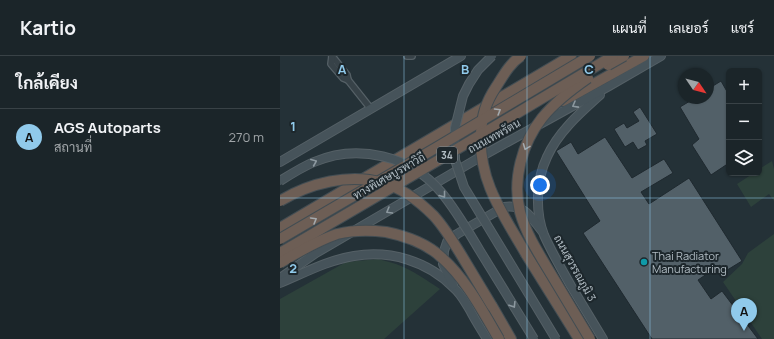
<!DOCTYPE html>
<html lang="th">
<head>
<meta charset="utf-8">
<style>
  :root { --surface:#1b2529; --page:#242d31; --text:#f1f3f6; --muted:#a0a5a8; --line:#394246; --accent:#90caeb }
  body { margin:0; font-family:Manrope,Sarabun,sans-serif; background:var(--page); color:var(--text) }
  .controls { position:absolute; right:12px; top:12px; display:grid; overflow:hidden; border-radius:6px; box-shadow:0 1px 3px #0004 }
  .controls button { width:36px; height:36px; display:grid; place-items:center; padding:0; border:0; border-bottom:1px solid var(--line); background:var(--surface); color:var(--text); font:20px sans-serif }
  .compass { position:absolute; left:398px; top:12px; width:36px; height:36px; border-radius:50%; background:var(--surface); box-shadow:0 1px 3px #0004; rotate:125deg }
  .you { position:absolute; left:260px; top:129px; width:14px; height:14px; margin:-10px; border:3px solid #fff; border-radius:50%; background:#1a73e8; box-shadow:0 0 0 6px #1a73e833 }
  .badge { display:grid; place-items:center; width:26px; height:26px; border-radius:50%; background:var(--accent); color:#111; font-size:13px; font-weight:700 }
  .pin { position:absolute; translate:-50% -33px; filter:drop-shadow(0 1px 2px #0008) }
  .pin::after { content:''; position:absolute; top:21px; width:14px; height:12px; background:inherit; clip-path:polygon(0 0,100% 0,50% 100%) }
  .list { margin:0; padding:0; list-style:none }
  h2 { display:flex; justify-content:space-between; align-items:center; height:52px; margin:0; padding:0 16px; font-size:17px }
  h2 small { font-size:13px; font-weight:400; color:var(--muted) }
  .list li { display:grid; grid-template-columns:26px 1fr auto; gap:12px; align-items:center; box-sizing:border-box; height:56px; padding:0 16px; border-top:1px solid var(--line) }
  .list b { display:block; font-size:15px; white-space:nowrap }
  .list p { margin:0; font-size:13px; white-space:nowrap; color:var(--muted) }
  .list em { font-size:13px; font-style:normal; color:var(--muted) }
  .icon { flex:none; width:22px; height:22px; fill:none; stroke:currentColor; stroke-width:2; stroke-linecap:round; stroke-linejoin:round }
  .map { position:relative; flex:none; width:494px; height:283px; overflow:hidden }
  header { display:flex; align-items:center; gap:24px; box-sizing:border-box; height:56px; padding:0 20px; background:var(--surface); border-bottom:1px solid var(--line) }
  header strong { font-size:19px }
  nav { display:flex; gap:22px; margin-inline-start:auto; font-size:14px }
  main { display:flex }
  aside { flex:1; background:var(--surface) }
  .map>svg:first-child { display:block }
</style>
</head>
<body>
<header>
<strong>Kartio</strong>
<nav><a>แผนที่</a><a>เลเยอร์</a><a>แชร์</a></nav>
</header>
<main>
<aside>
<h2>ใกล้เคียง<small></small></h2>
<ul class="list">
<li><span class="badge">A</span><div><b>AGS Autoparts</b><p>สถานที่</p></div><em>270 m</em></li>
</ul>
</aside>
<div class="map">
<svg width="494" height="283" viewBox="0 0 494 283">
  <rect width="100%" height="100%" fill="#243137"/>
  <g fill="#2d413b">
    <path d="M492 105 494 113V145L489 138 471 151 457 128 474 117H479V113Z"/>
    <path d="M494 178V283H482L443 226 462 208 468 197Z"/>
    <path d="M98 203C104 205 111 206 116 208 133 214 146 224 160 233L104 283H0V243L66 206Z"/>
  </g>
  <g fill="#526068" stroke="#1f292f">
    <path d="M441 25 449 39V107L431 119 412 89 419 83 400 51 415 42H428V33Z"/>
    <path d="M360 51 377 78 365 85 367 89 358 94 353 86 345 91 334 73 344 67 347 72 359 65 353 56Z"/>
    <path d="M325 81 352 122 384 103 393 117 361 136 369 148 409 122 462 205 444 216 440 209 418 224 431 243 442 235 478 283H372L303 177 320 165 276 95 291 86 298 98Z"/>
  </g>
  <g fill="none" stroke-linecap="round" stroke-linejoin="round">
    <g stroke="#556066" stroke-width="8">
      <g id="street">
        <path d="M52 0 67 19 68 24 91 53"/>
        <path d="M52 0 51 8 63 22 68 24"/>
        <path d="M127 0H132"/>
      </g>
    </g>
    <g stroke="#556066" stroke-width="10">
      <g id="secondary">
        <path d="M320 39C300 57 278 76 267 101 256 124 255 156 264 179 272 197 282 214 291 230 302 248 312 265 323 283"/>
        <path d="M0 106 181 0"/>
        <path d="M0 222 36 197 202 100 329 30 381 0"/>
        <path d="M0 227C24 217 48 204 74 200 110 194 148 205 174 232 181 238 185 246 190 254 195 264 201 273 207 283"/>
        <path d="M173 229 163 208 164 195 167 186 177 178 224 151C244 148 251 161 262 175"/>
      </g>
    </g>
    <g stroke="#424d53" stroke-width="12">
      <g id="highway">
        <path d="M283 45 364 0"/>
        <path d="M0 172 291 0"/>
        <path d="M246 198 299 283"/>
        <path d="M212 250 231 283"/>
      </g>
    </g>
    <use href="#street" stroke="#374248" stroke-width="5.5"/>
    <use href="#secondary" stroke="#46535a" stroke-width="8"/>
    <use href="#highway" stroke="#6d5e55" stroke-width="10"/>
    <g stroke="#556066" stroke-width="10" stroke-linecap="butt">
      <g id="secondary-bridge">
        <path d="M212 0 198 14 189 28 183 40 175 72V104L184 131 276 283"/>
        <path d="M0 125C11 118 22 111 34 106 78 87 131 100 161 136 176 154 188 175 200 195 218 224 236 254 254 283"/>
      </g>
    </g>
    <g stroke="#424d53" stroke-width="12" stroke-linecap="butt">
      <g id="highway-bridge">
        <path d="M241 0C230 7 223 20 216 31 206 46 202 59 201 77 198 125 223 158 246 198"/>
        <path d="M328 9 344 0"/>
        <path d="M308 22C292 33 275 46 262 62 242 87 232 124 240 156 246 178 259 198 271 218 284 240 297 261 310 283"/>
        <path d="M0 145C30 127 69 117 103 127 122 132 140 146 154 160 164 171 172 184 180 197 191 215 201 232 212 250"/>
        <path d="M0 183 159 90 310 0"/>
        <path d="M0 197 162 102 333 0"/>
        <path d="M0 207C18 196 37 185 57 178 73 174 90 174 106 176 126 180 146 187 161 201 186 223 202 254 219 283"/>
      </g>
    </g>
    <use href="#secondary-bridge" stroke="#46535a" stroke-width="8"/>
    <use href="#highway-bridge" stroke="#6d5e55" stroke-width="10"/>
  </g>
  <defs><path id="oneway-chevron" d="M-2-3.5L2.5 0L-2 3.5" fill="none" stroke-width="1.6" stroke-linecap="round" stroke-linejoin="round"/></defs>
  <g stroke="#8c989f">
    <use href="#oneway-chevron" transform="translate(295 49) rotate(151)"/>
    <use href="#oneway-chevron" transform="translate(34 106) rotate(-23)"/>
    <use href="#oneway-chevron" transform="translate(163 139) rotate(52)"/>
    <use href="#oneway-chevron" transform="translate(109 155) rotate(150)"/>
    <use href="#oneway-chevron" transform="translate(233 249) rotate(58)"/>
  </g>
  <g stroke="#a4aaae">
    <use href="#oneway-chevron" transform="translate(218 55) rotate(-31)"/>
    <use href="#oneway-chevron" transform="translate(246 91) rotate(111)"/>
    <use href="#oneway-chevron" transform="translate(34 164) rotate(-30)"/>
  </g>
  <path fill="none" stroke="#90caeb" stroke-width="1" stroke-opacity="0.55" d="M124 0V283M247 0V283M370 0V283M0 142H494"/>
  <circle fill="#0f9aa8" stroke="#1d272c" stroke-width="1.5" cx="364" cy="206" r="4"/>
  <g text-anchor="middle" stroke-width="4" stroke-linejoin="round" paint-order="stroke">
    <rect fill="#1d272c" stroke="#859096" stroke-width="1" x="157" y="91" width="20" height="16" rx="3"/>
    <g font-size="10" font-weight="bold" fill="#b2bdc4">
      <text x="167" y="103">34</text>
    </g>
    <g font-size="11" fill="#b2bdc4" stroke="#1d272c">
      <text transform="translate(214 80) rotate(-29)" y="4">ถนนเทพรัตน</text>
      <text transform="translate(109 120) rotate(-30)" y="4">ทางพิเศษบูรพาวิถี</text>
      <text transform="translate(295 212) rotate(61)" y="4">ถนนสุวรรณภูมิ 3</text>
    </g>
    <g font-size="11" fill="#b2bdc4" stroke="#1d272c" text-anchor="start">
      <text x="372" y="204">Thai Radiator<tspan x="372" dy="13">Manufacturing</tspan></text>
    </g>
  </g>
  <g font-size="13" text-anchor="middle" font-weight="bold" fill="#90caeb" stroke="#1d272c" stroke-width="4" stroke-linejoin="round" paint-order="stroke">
    <text x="62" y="18">A</text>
    <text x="185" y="18">B</text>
    <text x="309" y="18">C</text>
    <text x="13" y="75">1</text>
    <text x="13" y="217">2</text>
  </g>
</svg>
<div class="controls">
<button>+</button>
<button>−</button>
<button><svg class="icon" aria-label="layers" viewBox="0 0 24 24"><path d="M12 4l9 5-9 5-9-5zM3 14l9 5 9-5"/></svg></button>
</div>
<svg class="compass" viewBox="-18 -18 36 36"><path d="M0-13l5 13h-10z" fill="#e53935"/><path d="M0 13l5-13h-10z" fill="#a0a5a8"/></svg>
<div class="you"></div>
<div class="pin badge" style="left:464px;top:275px">A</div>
</div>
</main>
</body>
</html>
